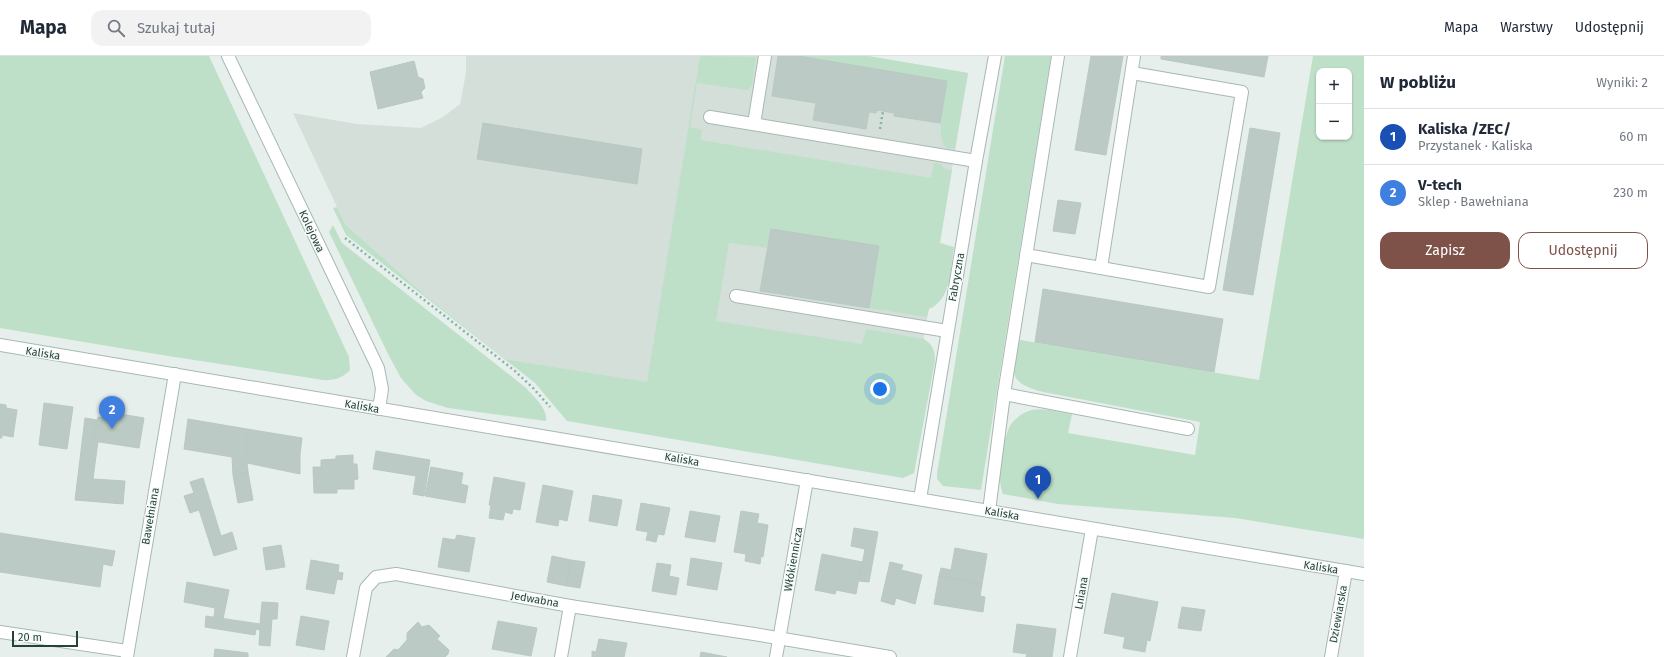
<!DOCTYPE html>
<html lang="pl">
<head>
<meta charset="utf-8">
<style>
  :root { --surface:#fff; --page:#f2f2f3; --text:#1f2937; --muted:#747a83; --line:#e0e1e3; --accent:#7f5249 }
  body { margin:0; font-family:"Fira Sans",sans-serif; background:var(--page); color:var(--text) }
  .controls { position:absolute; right:12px; top:12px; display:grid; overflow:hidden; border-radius:8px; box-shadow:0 1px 3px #0004 }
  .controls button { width:36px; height:36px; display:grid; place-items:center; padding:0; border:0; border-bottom:1px solid var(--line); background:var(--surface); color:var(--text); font:20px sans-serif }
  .scale { position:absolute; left:12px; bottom:10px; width:66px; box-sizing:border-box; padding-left:4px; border:2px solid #24423a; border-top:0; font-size:11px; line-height:14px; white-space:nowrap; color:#24423a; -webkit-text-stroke:3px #f7fbf9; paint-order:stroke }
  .you { position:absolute; left:880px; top:333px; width:14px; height:14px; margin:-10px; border:3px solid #fff; border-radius:50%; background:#1a73e8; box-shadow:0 0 0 6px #1a73e833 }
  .badge { display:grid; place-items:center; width:26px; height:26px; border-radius:50%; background:var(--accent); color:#fff; font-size:13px; font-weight:700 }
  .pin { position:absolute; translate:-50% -33px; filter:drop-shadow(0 1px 2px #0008) }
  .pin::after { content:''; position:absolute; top:21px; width:14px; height:12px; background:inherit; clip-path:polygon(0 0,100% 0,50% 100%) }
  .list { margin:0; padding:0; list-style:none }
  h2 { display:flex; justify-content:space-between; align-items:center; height:52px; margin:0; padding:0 16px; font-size:17px }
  h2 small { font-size:13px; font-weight:400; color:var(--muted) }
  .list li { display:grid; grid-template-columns:26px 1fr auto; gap:12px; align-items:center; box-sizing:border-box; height:56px; padding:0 16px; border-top:1px solid var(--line) }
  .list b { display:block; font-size:15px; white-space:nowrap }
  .list p { margin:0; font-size:13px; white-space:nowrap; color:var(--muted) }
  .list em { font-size:13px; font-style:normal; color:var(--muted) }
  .actions { display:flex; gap:8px; padding:12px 16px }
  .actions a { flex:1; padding:9px 0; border:1px solid var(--accent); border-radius:12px; text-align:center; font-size:14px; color:var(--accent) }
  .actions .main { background:var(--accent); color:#fff }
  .icon { flex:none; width:22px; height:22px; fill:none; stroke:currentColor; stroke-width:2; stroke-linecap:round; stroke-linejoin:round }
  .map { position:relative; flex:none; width:1364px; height:601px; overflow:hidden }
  header { display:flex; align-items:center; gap:24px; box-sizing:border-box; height:56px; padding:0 20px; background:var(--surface); border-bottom:1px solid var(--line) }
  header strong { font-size:19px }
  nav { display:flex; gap:22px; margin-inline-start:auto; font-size:14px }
  .search { width:280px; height:36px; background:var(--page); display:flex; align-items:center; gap:10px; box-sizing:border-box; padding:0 14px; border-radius:12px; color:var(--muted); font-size:15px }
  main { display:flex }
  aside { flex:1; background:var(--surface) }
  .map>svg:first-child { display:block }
</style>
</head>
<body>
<header>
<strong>Mapa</strong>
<div class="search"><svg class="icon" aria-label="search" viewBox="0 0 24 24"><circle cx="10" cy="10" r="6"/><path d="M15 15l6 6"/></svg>Szukaj tutaj</div>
<nav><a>Mapa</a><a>Warstwy</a><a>Udostępnij</a></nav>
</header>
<main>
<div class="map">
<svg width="1364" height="601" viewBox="0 0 1364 601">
  <rect width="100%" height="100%" fill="#e6efeb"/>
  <path fill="#d4dfda" d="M466 0H868L968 17 909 370 505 303 426 240 345 168 293 57 357 68 421 72 443 61 460 48 466 17Z"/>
  <g fill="#bfe0c8" fill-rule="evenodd">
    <path d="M0 0H209L349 301 350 314C342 323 334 324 323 324L162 299 0 272Z"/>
    <path d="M700 0 756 1 752 30 747 34 697 27 690 71 702 74 701 84 931 122 934 107 941 108 944 113 952 114 940 187 954 191C950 213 952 243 929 253L927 261 869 252 878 190 771 173 767 192 729 187 716 265 862 288 866 273 924 283C933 289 935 294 935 305L914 417 903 422 567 365 535 327 346 179 333 152 337 151 345 168 426 240 505 303 647 326Z"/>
    <path d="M799 0H868L968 17 955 93 946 92C935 79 944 42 947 25Z"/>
    <path d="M1005 0H1051L981 434 943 430 937 423V418Z"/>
    <path d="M1313 0H1364V483L1235 462 1058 448 1003 438C996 423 1002 388 1009 372 1010 368 1019 359 1024 357 1038 349 1057 356 1072 358L1068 377 1195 399 1200 366 1043 336C1006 326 1013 317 1015 283L1259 324ZM1319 15H1349V81H1319Z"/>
    <path d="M333 169 342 187 525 331C533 340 548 352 546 365L448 352 426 345 416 339 401 322 389 300 329 176Z"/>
  </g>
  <g fill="#bbcac4" stroke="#b8c9c2">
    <path d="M778 0H799L947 25 940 67 894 60V57L877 54 876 57 869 56 866 73 813 64 816 47 772 40Z"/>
    <path d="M1091 0H1123L1106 99 1075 94Z"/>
    <path d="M1161 0H1268L1264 21 1161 3Z"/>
    <path d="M414 5 418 21 423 23 425 32 421 36 423 42 378 53 370 16Z"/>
    <path d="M483 67 642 93 637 128 477 103Z"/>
    <path d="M1250 72 1280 77 1253 239 1223 234Z"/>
    <path d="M1058 144 1081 147 1075 178 1053 175Z"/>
    <path d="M771 173 879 190 869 252 760 235Z"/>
    <path d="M1043 233 1223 263 1214 316 1035 286Z"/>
    <path d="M44 347 73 351 67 393 39 389Z"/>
    <path d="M0 348 6 349V352L17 354 13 381 2 379V382H0Z"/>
    <path d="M115 357 144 362 139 392 93 385 98 361 114 364Z"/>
    <path d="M85 362 97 364 93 385H98L93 423 125 425 123 448 75 444Z"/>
    <path d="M188 363 247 373V407L248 416 233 419 232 401 184 393Z"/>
    <path d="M247 373 302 382 300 399V418L247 407Z"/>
    <path d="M376 395 430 404 424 440 413 438 416 420 373 413Z"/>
    <path d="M353 399V408H357L358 423 354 424V433H337V437H314L313 411H321V404L336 403V400Z"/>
    <path d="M431 411 463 417 461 428 468 430 465 447 425 440Z"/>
    <path d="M248 416 253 444 238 447 233 419Z"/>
    <path d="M494 421 525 427 520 454 513 453 512 458 505 456 503 464 489 462 491 449H489Z"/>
    <path d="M203 422 221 480 232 476 237 493 214 500 199 454 190 457 184 440 194 437 190 426Z"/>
    <path d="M543 429 573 435 567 465 559 463 558 470 536 466Z"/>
    <path d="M593 439 622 444 617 470 589 465Z"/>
    <path d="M641 447 670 452 664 479 658 478 656 486 646 484 648 476 636 474Z"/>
    <path d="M690 455 720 460 715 486 685 481Z"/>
    <path d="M741 455 759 458 757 467 768 469 763 501 761 500 760 508 745 505 746 498 734 496Z"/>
    <path d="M854 472 878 476 869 526 859 525 865 493 851 490Z"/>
    <path d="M0 477 115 495 112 510 103 508 100 531 0 516Z"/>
    <path d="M457 479 475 482 469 516 438 511 443 482 455 484Z"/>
    <path d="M281 489 285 511 266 514 263 492Z"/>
    <path d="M955 492 987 498 982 528 939 520 941 512 951 514Z"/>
    <path d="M822 498 862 506 856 538 836 534 835 538 815 534Z"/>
    <path d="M552 500 571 504 567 530 547 526Z"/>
    <path d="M691 502 722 507 717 534 687 529Z"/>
    <path d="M311 504 339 509 338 516 343 517 342 524 337 523 334 538 306 533Z"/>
    <path d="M571 504 585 506 580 532 567 530Z"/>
    <path d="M890 506 903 509 901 514 922 519 915 548 896 542 894 549 881 545Z"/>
    <path d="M657 507 671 509 669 520 679 522 676 539 652 535Z"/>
    <path d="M939 520 982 528 980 540 985 541 983 556 934 548Z"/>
    <path d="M187 526 229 534 223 563 214 561 215 552 184 546Z"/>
    <path d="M1112 537 1158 546 1150 585 1147 584 1145 596 1123 592 1125 581 1104 577Z"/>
    <path d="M262 546 278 547 277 563H272L270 590 259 589 260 574 256 573 255 579 205 571 206 560 260 568Z"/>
    <path d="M1182 551 1205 554 1201 575 1178 572Z"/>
    <path d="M301 560 329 565 324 594 296 589Z"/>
    <path d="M498 565 537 572 531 600 492 593Z"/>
    <path d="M418 566 422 571 429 569 440 580 437 583 449 594 448 598 445 601H386L394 593 398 594 407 584V577Z"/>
    <path d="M1017 568 1056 573 1052 601H1026L1027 598 1013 596Z"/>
    <path d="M599 583 627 587 624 601H592V595L596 596Z"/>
    <path d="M215 593 248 597V601H214Z"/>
    <path d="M701 596 727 601H700Z"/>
  </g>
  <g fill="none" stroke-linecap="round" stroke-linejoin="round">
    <g stroke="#a8b8b2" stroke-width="14">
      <g id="minor">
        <path d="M228 0 378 312 382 333 379 353"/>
        <path d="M710 61 976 105"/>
        <path d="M754 68 765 0"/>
        <path d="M1026 199 1101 212 1134 0"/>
        <path d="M1101 212 1209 231 1242 36 1132 17"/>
        <path d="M736 240 947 275"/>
        <path d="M0 289 1364 518"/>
        <path d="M1004 338 1188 373"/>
        <path d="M920 443 976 105 995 0"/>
        <path d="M989 455 1004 338 1058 0"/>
        <path d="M0 576 127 595"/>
        <path d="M127 601 175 318"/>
        <path d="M353 601 366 532 376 521 396 518 570 550 754 578 890 601"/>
        <path d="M561 601 570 550"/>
        <path d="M776 601 807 424"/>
        <path d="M1070 601 1092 473"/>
        <path d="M1331 601 1346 515"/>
      </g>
    </g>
    <g stroke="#86b3a5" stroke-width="2.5" stroke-dasharray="2 3" stroke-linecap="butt">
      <path d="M880 73 883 55"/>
      <path d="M345 182 515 315 533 332 550 351"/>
    </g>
    <use href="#minor" stroke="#fff" stroke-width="12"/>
  </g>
  <g text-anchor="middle" stroke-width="3" stroke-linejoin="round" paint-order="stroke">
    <g font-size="11" fill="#24423a" stroke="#f7fbf9">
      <text transform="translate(312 175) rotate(65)" y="4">Kolejowa</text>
      <text transform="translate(956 221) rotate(-80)" y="4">Fabryczna</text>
      <text transform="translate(43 297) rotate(9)" y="4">Kaliska</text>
      <text transform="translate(362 350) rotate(10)" y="4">Kaliska</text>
      <text transform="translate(682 403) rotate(10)" y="4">Kaliska</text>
      <text transform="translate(1002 457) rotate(10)" y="4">Kaliska</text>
      <text transform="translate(150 460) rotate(-80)" y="4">Bawełniana</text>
      <text transform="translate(793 503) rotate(-80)" y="4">Włókiennicza</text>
      <text transform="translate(1321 511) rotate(9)" y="4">Kaliska</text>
      <text transform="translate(1081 537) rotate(-80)" y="4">Lniana</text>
      <text transform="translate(535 543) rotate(10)" y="4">Jedwabna</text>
      <text transform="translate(1338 558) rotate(-80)" y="4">Dziewiarska</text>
    </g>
  </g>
</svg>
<div class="controls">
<button>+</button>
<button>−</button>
</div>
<div class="scale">20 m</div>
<div class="you"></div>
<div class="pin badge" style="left:1038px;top:443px;background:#1a4fb4">1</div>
<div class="pin badge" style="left:112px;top:373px;background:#3f7fe0">2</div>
</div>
<aside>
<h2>W pobliżu<small>Wyniki: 2</small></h2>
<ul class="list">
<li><span class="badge" style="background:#1a4fb4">1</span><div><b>Kaliska /ZEC/</b><p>Przystanek · Kaliska</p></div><em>60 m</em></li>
<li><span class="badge" style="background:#3f7fe0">2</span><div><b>V-tech</b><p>Sklep · Bawełniana</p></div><em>230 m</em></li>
</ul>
<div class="actions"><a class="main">Zapisz</a><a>Udostępnij</a></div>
</aside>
</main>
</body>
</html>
